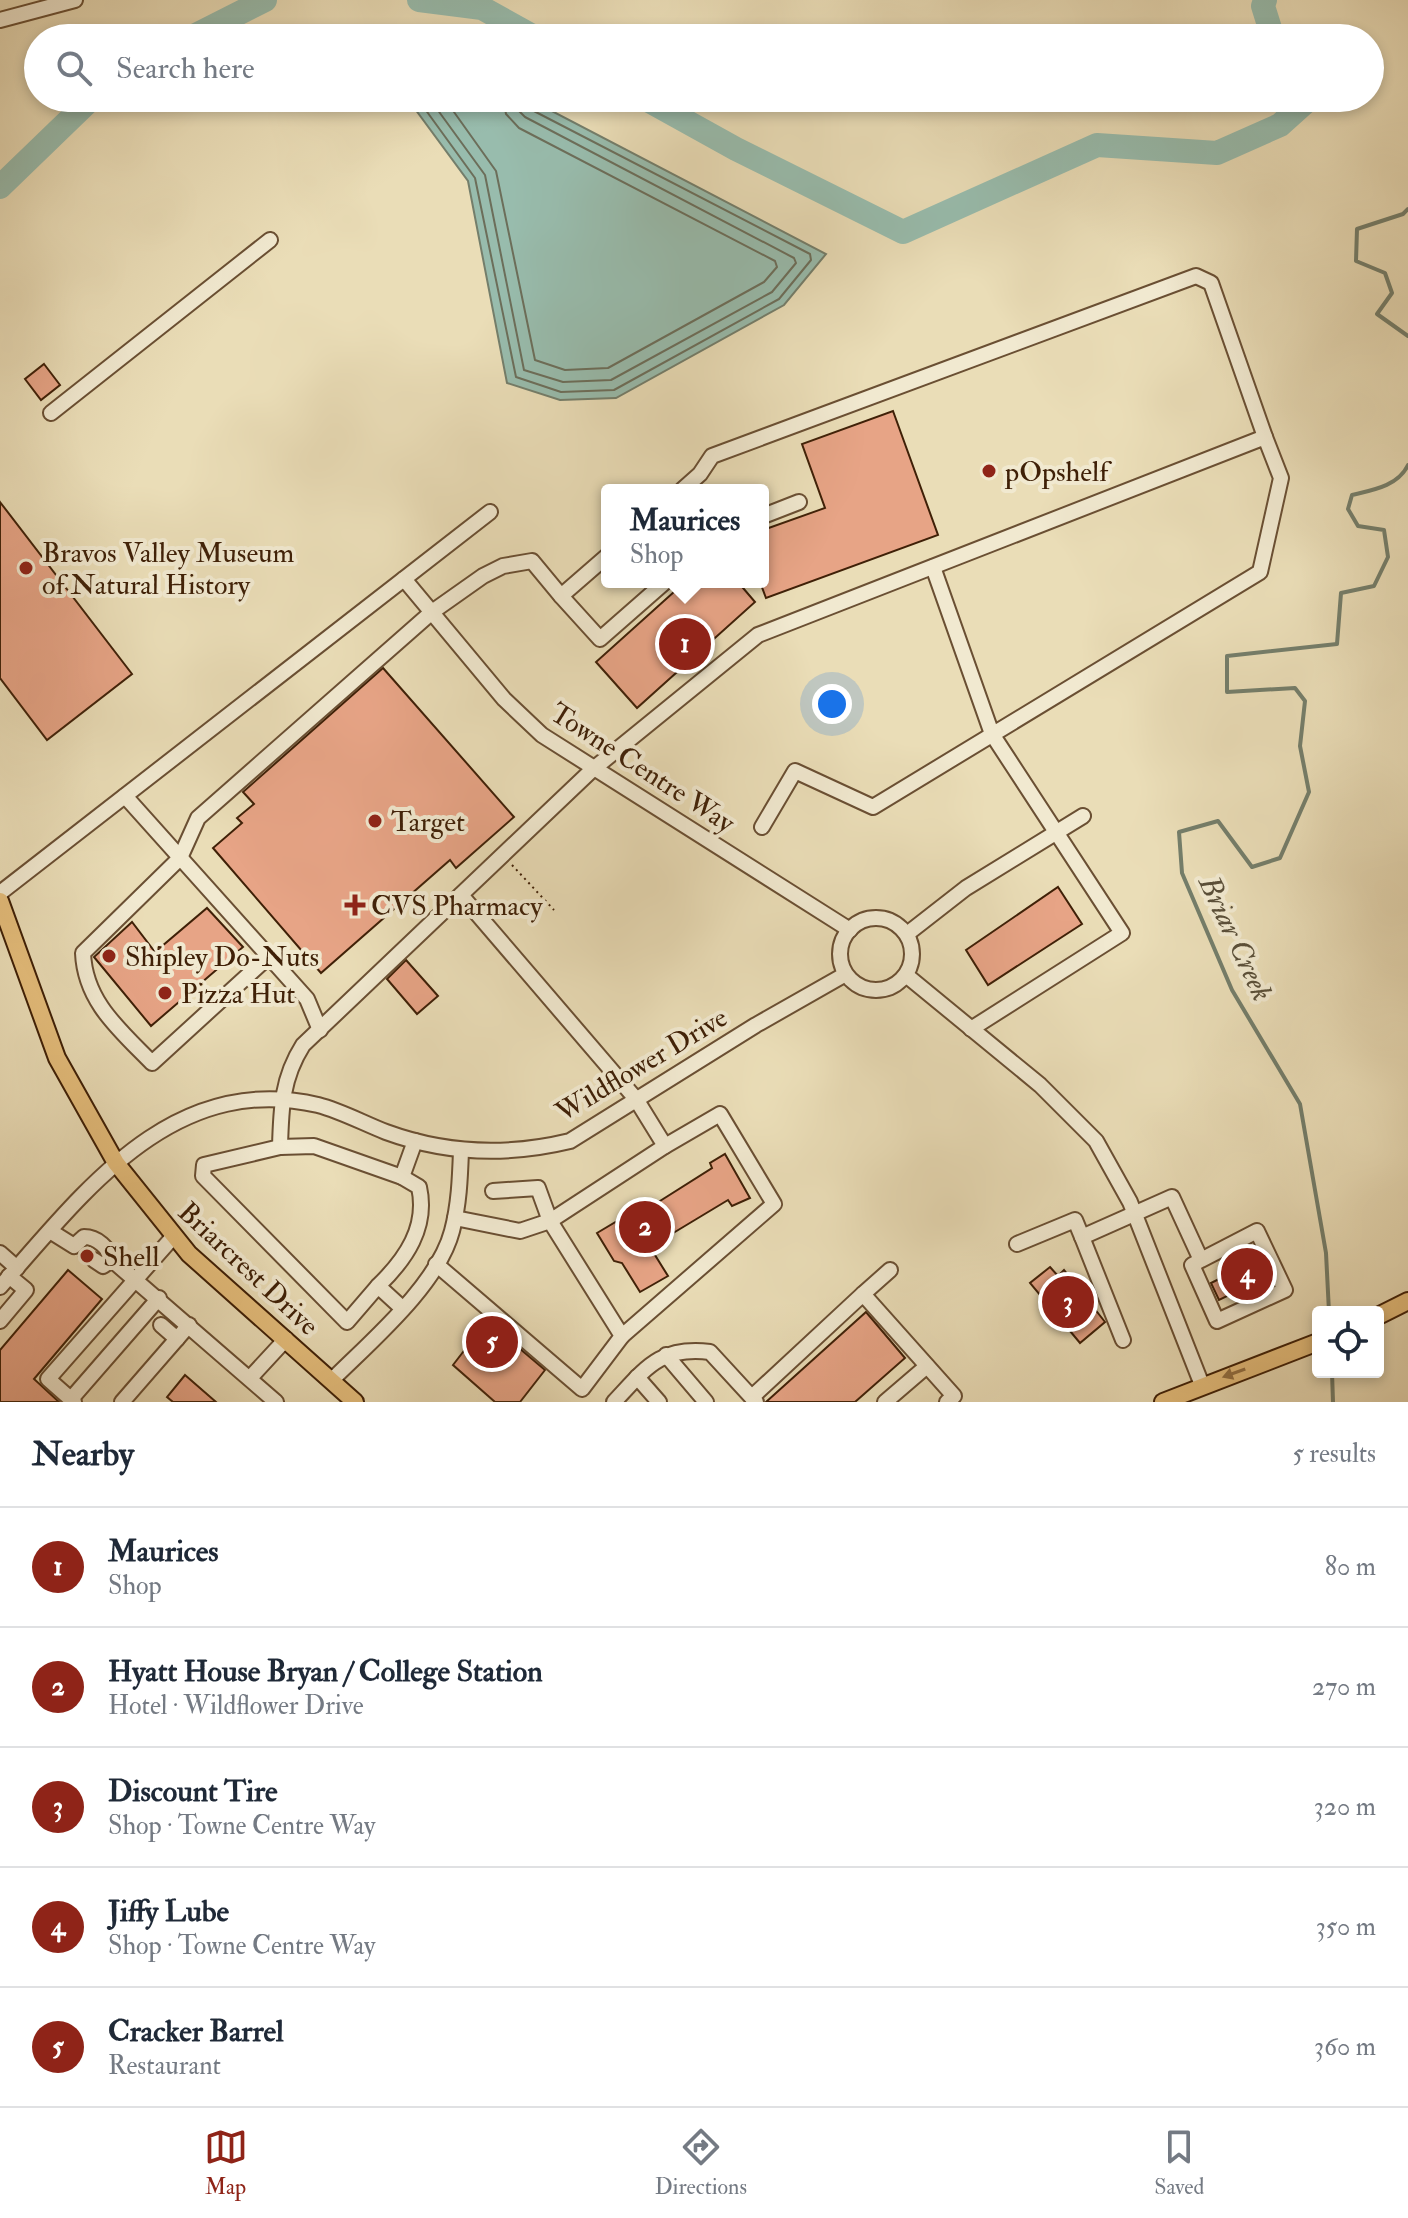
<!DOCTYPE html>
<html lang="en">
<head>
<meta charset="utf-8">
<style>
  :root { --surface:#fff; --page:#f2f2f3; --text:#1f2937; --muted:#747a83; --line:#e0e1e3; --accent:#8f2418 }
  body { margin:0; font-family:"IM FELL Double Pica",serif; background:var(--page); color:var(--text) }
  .controls { position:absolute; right:24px; bottom:24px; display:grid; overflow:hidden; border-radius:8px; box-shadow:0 4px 12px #0003 }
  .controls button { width:72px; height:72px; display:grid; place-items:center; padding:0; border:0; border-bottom:2px solid var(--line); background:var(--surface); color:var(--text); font:40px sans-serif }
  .you { position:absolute; left:832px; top:704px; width:28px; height:28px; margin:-20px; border:6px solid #fff; border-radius:50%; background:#1a73e8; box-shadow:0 0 0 12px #1a73e833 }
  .badge { display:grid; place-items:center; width:52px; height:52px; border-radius:50%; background:var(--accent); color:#fff; font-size:26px; font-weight:700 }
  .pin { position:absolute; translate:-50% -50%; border:4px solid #fff; box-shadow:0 2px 8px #0006 }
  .popup { position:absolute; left:601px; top:484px; width:168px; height:104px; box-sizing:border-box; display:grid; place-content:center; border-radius:8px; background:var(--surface); filter:drop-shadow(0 2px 6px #0005); font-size:26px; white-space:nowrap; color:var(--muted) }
  .popup b { font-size:30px; color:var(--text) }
  .popup::after { content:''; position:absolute; left:50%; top:100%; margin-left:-16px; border:16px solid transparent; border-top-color:var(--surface) }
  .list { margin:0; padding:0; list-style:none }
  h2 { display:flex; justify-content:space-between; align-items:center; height:104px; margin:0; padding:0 32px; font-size:34px }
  h2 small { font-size:26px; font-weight:400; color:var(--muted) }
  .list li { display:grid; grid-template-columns:52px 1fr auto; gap:24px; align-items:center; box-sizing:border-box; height:120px; padding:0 32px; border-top:2px solid var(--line) }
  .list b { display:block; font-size:30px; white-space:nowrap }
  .list p { margin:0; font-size:26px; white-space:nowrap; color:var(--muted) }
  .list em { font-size:26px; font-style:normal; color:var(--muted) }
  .icon { flex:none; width:44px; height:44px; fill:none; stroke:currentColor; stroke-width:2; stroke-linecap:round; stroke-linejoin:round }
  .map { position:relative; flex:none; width:1408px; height:1402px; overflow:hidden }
  .search { position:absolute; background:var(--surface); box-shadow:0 4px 12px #0003; left:24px; right:24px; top:24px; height:88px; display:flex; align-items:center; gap:20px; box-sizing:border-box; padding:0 28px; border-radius:44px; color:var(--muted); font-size:30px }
  .sheet { height:704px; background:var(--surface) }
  nav { display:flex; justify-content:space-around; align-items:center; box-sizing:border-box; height:112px; border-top:2px solid var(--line); background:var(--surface); font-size:22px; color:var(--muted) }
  nav a { display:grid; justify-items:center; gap:4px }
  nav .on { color:var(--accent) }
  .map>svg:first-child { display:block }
</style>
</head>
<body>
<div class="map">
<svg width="1408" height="1402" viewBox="0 0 1408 1402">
  <rect width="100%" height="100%" fill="#eaddb7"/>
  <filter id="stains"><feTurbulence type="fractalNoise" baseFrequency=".0025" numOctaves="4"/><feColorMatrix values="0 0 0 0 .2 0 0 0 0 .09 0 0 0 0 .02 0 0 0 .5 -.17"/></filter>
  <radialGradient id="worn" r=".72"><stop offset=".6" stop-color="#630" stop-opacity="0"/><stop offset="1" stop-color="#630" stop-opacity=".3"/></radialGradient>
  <path fill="#98bcad" stroke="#747e6b" stroke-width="2" d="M407 98H527L826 254 784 305 616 398 560 400 507 383 468 181Z"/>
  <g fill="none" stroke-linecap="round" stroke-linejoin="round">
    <g stroke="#6c6e5a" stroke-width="2">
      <path d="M417 98 475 178 516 377 561 392 614 390 779 299 811 260 810 254 530 109 525 98"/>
      <path d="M429 98 485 175 524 370 563 382 611 380 772 292 796 263 794 258 525 117 517 109 515 98"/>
      <path d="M444 98 496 171 535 360 565 370 608 368 764 282 777 267 775 261 519 128 506 114 503 98"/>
    </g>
    <g stroke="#747e6b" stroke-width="4">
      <path d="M1408 209 1403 214 1357 229 1356 261 1385 273 1392 293 1377 314 1408 336"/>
      <path d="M1329 1312 1326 1253 1300 1104 1232 990 1182 873 1179 832 1218 821 1252 867 1280 858 1309 792 1300 746 1305 701 1295 688 1227 692V656L1337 644 1341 593 1374 586 1388 557 1384 530 1358 526 1348 509 1352 495C1373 490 1398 486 1408 465"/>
      <path d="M1332 1372 1333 1402"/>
    </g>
    <g stroke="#98bcad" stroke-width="24">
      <path d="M419 0 482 8 536 38"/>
      <path d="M1265 0 1263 6 1273 38"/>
      <path d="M190 38 265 0"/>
      <path d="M644 98 736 149 903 232 1097 145 1217 153 1280 125 1310 98"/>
      <path d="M0 187 92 98"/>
    </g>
  </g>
  <g fill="#e7a486" stroke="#3f2007" stroke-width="2">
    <path d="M44 364 60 385 41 400 25 379Z"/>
    <path d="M893 411 938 535 766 598 760 582H763V530L825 508 802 444Z"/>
    <path d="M0 502 132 674 47 740 0 678Z"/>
    <path d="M685 582H738L755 602 637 708 596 662Z"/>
    <path d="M383 668 514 817 456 868 450 860 321 973 213 848 242 823 237 818 254 804 243 792Z"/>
    <path d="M1058 887 1082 924 988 985 966 950Z"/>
    <path d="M207 908 243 947 151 1026 94 957 132 922 155 952Z"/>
    <path d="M406 960 438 996 417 1014 387 979Z"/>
    <path d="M725 1154 750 1198 732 1206 728 1200 650 1247 668 1276 640 1292 622 1263 614 1261 597 1233 624 1217 628 1220 641 1213 712 1168 710 1163Z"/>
    <path d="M1256 1255 1269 1281 1256 1288 1254 1283 1219 1300 1211 1283 1243 1267 1241 1263Z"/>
    <path d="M1050 1267 1058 1276 1064 1270 1105 1322 1080 1343 1030 1283Z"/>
    <path d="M68 1270 102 1299 34 1379 59 1402H0V1350Z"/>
    <path d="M866 1312 905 1358 855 1402H766Z"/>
    <path d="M487 1321 545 1370 520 1402H495L453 1365Z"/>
    <path d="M185 1375 216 1402H173L167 1397Z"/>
  </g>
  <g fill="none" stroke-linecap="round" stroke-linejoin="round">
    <path stroke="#c8b794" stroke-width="14" stroke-dasharray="14 7" stroke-linecap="butt" d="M81 1251 94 1260"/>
    <g stroke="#6a4f33" stroke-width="18">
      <g id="minor">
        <path d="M0 20 75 0"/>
        <path d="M51 413 270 240"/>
        <path d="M682 490 700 474 712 456 1196 276 1211 283 1265 437"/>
        <path d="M763 516 799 502"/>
        <path d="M933 567 992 734 1122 933 971 1029"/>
        <path d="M404 579 504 699 542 735 850 930"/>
        <path d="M561 596 600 639 665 582"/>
        <path d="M125 796 307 999 320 1030"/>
        <path d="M0 893 490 512"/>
        <path d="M461 895 636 1099 665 1146 550 1221 538 1188 493 1191"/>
        <circle cx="876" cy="954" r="36"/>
        <path d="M907 934 966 888 1083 816"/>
        <path d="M268 957 152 1063C120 1030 85 1002 83 953L180 858 198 818 432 612 483 576 503 566 532 561 561 596 607 556"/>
        <path d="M906 975 1040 1085 1096 1141 1130 1202 1202 1385"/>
        <path d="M280 1147 314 1146 402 1177"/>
        <path d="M50 1231 74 1246 84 1237C97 1237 109 1248 112 1260L276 1402"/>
        <path d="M1082 1237 1123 1340"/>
        <path d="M1017 1244 1075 1220 1082 1237 1172 1197 1201 1260 1257 1231 1285 1290 1217 1321 1192 1265 1201 1260"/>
        <path d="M0 1253 17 1268"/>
        <path d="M94 1260 103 1266 112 1260"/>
        <path d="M436 1264 582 1389 622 1336 550 1221 520 1231 455 1218"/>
        <path d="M378 1286C406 1259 428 1227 419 1187L402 1177 415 1141"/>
        <path d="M0 1287C84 1192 173 1071 318 1105 341 1111 363 1123 386 1132 446 1154 508 1156 570 1141L756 1025 844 975"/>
        <path d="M863 1294 890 1270"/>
        <path d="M402 1308 378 1286 347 1322 203 1176 204 1165 280 1147C281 1108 282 1078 303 1045L592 770 758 635 1265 437 1281 478 1260 572 873 807 795 771 762 827"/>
        <path d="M0 1321 26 1290 9 1276"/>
        <path d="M161 1325 177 1339"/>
        <path d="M622 1336 774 1204 720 1114 665 1146"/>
        <path d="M666 1355 706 1402"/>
        <path d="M637 1377 659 1402"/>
        <path d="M250 1378 286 1339"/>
        <path d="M332 1380C370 1342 438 1285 452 1231 459 1205 460 1178 461 1151"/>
        <path d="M752 1397 863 1294 954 1396 947 1402"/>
        <path d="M71 1399 159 1298"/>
        <path d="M74 1402 48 1379 173 1237"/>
        <path d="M122 1402 189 1325"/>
        <path d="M614 1402C646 1368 660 1346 710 1352L756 1402"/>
        <path d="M885 1402 927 1366"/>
      </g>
    </g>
    <g stroke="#3f2007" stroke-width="20">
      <g id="major">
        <path d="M0 901 57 1058 116 1163 189 1254 355 1402"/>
        <path d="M1378 1316 1408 1301"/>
        <path d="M1163 1402 1318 1342"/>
      </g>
    </g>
    <path stroke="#3f2007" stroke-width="2" stroke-dasharray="2 4" stroke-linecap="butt" d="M512 865 554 910"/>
    <use href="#minor" stroke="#f1e9d0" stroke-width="14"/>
    <use href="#major" stroke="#e5be7c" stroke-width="16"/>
  </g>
  <defs><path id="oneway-solid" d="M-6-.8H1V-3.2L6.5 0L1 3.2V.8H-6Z" transform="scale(2)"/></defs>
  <use fill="#926f42" href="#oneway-solid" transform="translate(1234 1373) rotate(160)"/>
  <g fill="#8f2418" stroke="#f1e9d0" stroke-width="3">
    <circle cx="989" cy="471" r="8"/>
    <circle cx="26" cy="568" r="8"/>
    <circle cx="375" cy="821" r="8"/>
    <path d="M351 893h8v8h8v8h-8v8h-8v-8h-8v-8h8z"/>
    <circle cx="109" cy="956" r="8"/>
    <circle cx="165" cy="993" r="8"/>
    <circle cx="87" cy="1256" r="8"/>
  </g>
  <g text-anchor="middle" stroke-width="8" stroke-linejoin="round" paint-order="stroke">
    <g font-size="28" fill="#3f2007" stroke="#f1e9d0" text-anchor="start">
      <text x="1005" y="481">pOpshelf</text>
      <text x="42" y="562">Bravos Valley Museum<tspan x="42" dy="32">of Natural History</tspan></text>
      <text x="391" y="831">Target</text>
      <text x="371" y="915">CVS Pharmacy</text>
      <text x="125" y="966">Shipley Do-Nuts</text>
      <text x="181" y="1003">Pizza Hut</text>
      <text x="103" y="1266">Shell</text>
    </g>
    <g font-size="28" fill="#3f2007" stroke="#f1e9d0">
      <text transform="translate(643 767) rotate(33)" y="10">Towne Centre Way</text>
      <text transform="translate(641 1064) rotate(-31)" y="10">Wildflower Drive</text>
      <text transform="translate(249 1268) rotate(43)" y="10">Briarcrest Drive</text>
    </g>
    <g font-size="30" font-style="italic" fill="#5a4f39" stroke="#f1e9d0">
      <text transform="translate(1236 938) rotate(65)" y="10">Briar Creek</text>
    </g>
  </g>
  <rect width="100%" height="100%" filter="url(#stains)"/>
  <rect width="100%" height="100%" fill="url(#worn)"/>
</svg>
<div class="controls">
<button><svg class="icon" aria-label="locate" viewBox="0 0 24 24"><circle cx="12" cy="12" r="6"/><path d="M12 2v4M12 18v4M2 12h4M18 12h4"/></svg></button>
</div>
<div class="you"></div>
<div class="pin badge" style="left:685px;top:644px">1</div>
<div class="popup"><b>Maurices</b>Shop</div>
<div class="pin badge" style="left:645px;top:1227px">2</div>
<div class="pin badge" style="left:1068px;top:1302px">3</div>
<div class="pin badge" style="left:1247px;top:1274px">4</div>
<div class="pin badge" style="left:492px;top:1342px">5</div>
<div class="search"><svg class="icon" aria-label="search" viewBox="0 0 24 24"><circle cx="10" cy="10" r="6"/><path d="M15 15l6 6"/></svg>Search here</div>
</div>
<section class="sheet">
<h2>Nearby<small>5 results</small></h2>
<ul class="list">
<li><span class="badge">1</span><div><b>Maurices</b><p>Shop</p></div><em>80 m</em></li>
<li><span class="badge">2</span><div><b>Hyatt House Bryan / College Station</b><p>Hotel · Wildflower Drive</p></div><em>270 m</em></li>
<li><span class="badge">3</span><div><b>Discount Tire</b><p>Shop · Towne Centre Way</p></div><em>320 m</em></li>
<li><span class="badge">4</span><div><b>Jiffy Lube</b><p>Shop · Towne Centre Way</p></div><em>350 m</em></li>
<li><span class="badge">5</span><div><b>Cracker Barrel</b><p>Restaurant</p></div><em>360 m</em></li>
</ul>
</section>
<nav>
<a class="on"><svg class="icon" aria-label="map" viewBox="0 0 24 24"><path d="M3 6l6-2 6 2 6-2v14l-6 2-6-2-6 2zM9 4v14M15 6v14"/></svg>Map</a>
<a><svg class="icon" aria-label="directions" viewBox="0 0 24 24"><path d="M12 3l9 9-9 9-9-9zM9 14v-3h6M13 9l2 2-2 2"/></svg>Directions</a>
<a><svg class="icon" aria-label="saved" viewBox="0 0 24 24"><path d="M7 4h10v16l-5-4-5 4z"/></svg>Saved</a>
</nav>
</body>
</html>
